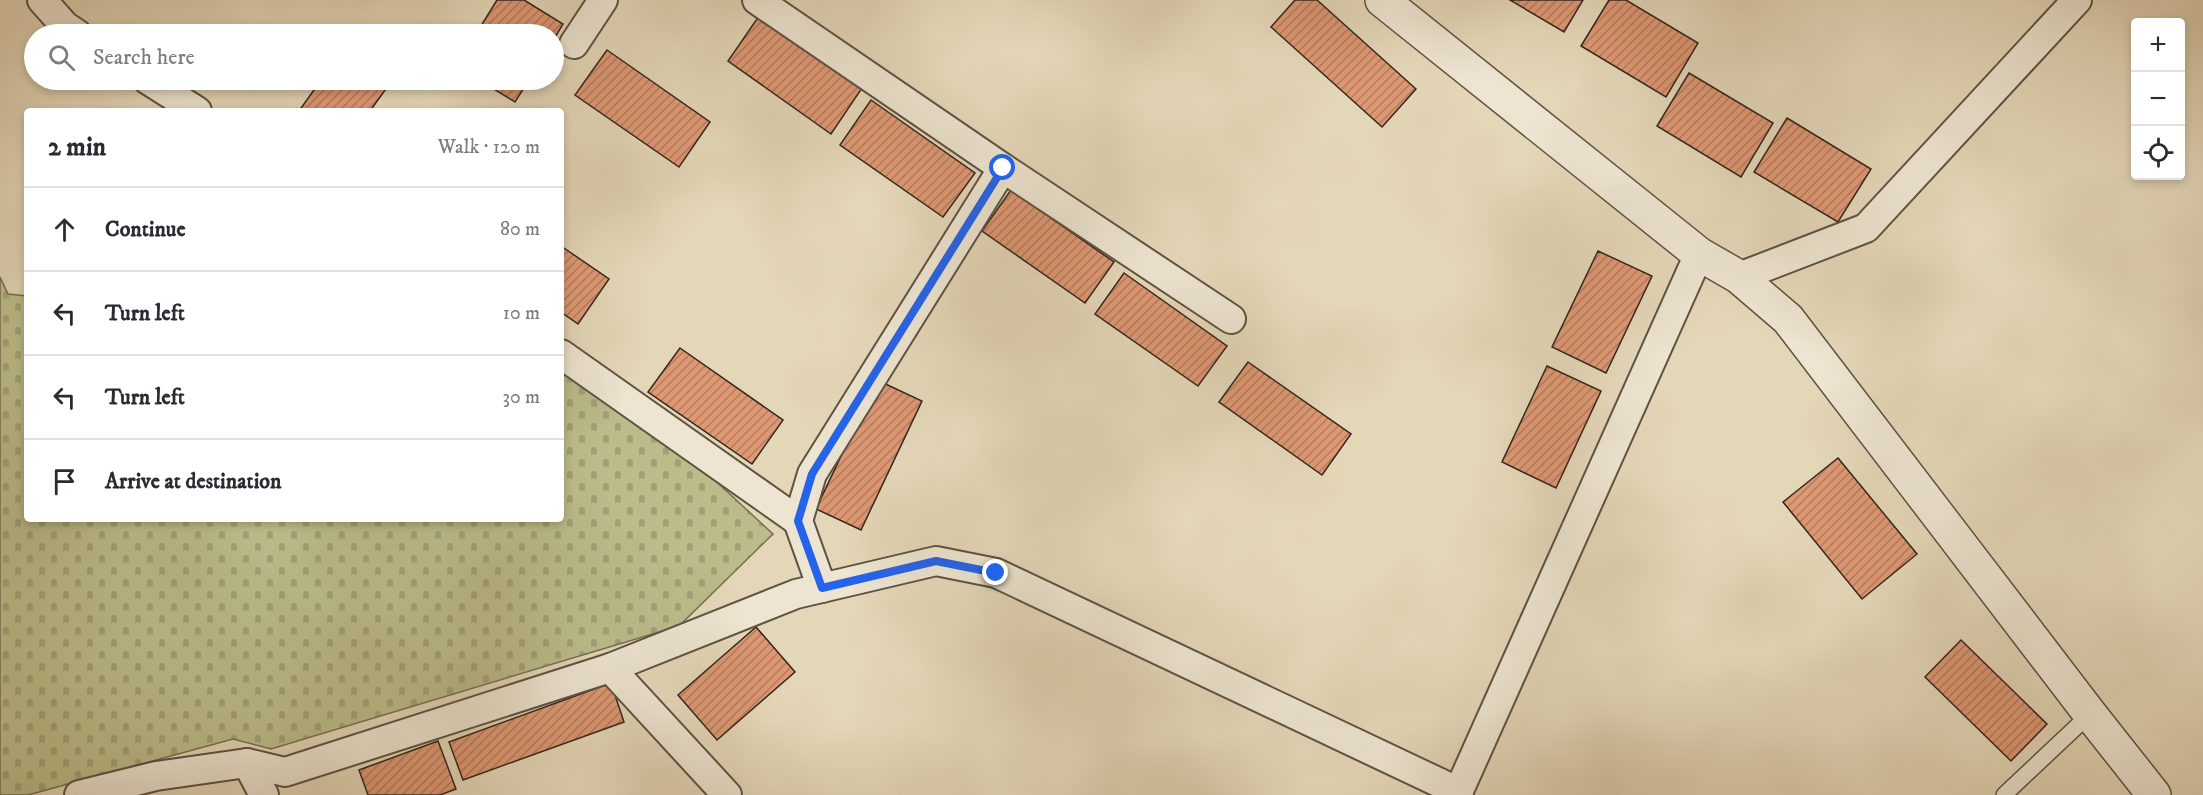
<!DOCTYPE html>
<html lang="en">
<head>
<meta charset="utf-8">
<style>
  :root { --surface:#fff; --page:#f2f2f3; --text:#2b2b33; --muted:#7c7c81; --line:#e1e1e2 }
  body { margin:0; font-family:"IM FELL DW Pica",serif; background:var(--page); color:var(--text) }
  .controls { position:absolute; right:18px; top:18px; display:grid; overflow:hidden; border-radius:6px; box-shadow:0 3px 9px #0003 }
  .controls button { width:54px; height:54px; display:grid; place-items:center; padding:0; border:0; border-bottom:2px solid var(--line); background:var(--surface); color:var(--text); font:30px sans-serif }
  .stop { position:absolute; width:18px; height:18px; margin:-14px; border:4px solid #2563eb; border-radius:50%; background:#fff }
  .stop.end { background:#2563eb; border-color:#fff; box-shadow:0 2px 6px #0008 }
  .list { margin:0; padding:0; list-style:none }
  h2 { display:flex; justify-content:space-between; align-items:center; height:78px; margin:0; padding:0 24px; font-size:26px }
  h2 small { font-size:20px; font-weight:400; color:var(--muted) }
  .list li { display:grid; grid-template-columns:39px 1fr auto; gap:18px; align-items:center; box-sizing:border-box; height:84px; padding:0 24px; border-top:2px solid var(--line) }
  .list b { display:block; font-size:22px; white-space:nowrap }
  .list em { font-size:20px; font-style:normal; color:var(--muted) }
  .icon { flex:none; width:33px; height:33px; fill:none; stroke:currentColor; stroke-width:2; stroke-linecap:round; stroke-linejoin:round }
  .map { position:relative; flex:none; width:2203px; height:795px; overflow:hidden }
  .search { position:absolute; background:var(--surface); box-shadow:0 3px 9px #0003; left:24px; top:24px; width:540px; height:66px; display:flex; align-items:center; gap:15px; box-sizing:border-box; padding:0 21px; border-radius:33px; color:var(--muted); font-size:22px }
  .panel { position:absolute; background:var(--surface); box-shadow:0 3px 9px #0003; left:24px; top:108px; width:540px; height:414px; border-radius:6px }
  .map>svg:first-child { display:block }
</style>
</head>
<body>
<div class="map">
<svg width="2203" height="795" viewBox="0 0 2203 795">
  <defs>
    <pattern id="cemetery-stones" width="16" height="16" patternUnits="userSpaceOnUse" patternTransform="scale(1.5)"><rect width="16" height="16" fill="#bbbc8a"/><path d="M2 7V4a2 2 0 0 1 4 0v3zM10 15v-3a2 2 0 0 1 4 0v3z" fill="#a1a176"/></pattern>
    <pattern id="building-hatch" width="6" height="6" patternUnits="userSpaceOnUse" patternTransform="scale(1.5)"><rect width="6" height="6" fill="#de9874"/><path d="M-1 1l2-2M0 6l6-6M5 7l2-2" fill="none" stroke="#b57c5e"/></pattern>
  </defs>
  <rect width="100%" height="100%" fill="#e4d7b8"/>
  <filter id="stains"><feTurbulence type="fractalNoise" baseFrequency=".00333" numOctaves="4"/><feColorMatrix values="0 0 0 0 .2 0 0 0 0 .09 0 0 0 0 .02 0 0 0 .5 -.17"/></filter>
  <radialGradient id="worn" r=".72"><stop offset=".6" stop-color="#630" stop-opacity="0"/><stop offset="1" stop-color="#630" stop-opacity=".3"/></radialGradient>
  <path fill="url(#cemetery-stones)" stroke="#767053" stroke-width="1.5" d="M0 277 8 294 27 296V519H561V372L679 447 773 534 679 626 271 749 233 739 28 795H0Z"/>
  <g fill="url(#building-hatch)" stroke="#32251c" stroke-width="1.5">
    <path d="M497 0H524L563 24 554 39V34H476Z"/>
    <path d="M1295 0H1317L1416 89 1382 127 1271 27Z"/>
    <path d="M1510 0H1583L1564 32Z"/>
    <path d="M1609 0H1626L1698 43 1666 97 1581 46Z"/>
    <path d="M759 16 862 88 831 134 728 61Z"/>
    <path d="M607 50 710 122 679 167 575 95Z"/>
    <path d="M1689 73 1773 123 1741 177 1657 126Z"/>
    <path d="M321 80H379L388 86 370 111H299Z"/>
    <path d="M479 80H529L515 102Z"/>
    <path d="M871 100 975 173 943 217 840 145Z"/>
    <path d="M1787 118 1871 169 1838 222 1754 172Z"/>
    <path d="M1011 190 1114 262 1085 303 982 231Z"/>
    <path d="M561 246 609 279 578 324 561 312Z"/>
    <path d="M1598 251 1652 276 1606 373 1552 347Z"/>
    <path d="M1124 273 1227 346 1198 386 1095 314Z"/>
    <path d="M680 348 783 420 752 464 648 392Z"/>
    <path d="M1248 362 1351 434 1322 475 1219 402Z"/>
    <path d="M1547 366 1601 391 1556 488 1502 462Z"/>
    <path d="M877 380 922 401 861 530 816 509Z"/>
    <path d="M1838 458 1917 554 1862 599 1783 502Z"/>
    <path d="M756 627 795 672 717 740 678 695Z"/>
    <path d="M1961 640 2047 724 2011 761 1925 677Z"/>
    <path d="M611 683 624 722 463 780 449 742Z"/>
    <path d="M438 741 456 789 440 795H368L359 770Z"/>
  </g>
  <g fill="none" stroke-linecap="round" stroke-linejoin="round">
    <g stroke="#5e5243" stroke-width="18">
      <path id="service" d="M2004 795 2090 714"/>
    </g>
    <g stroke="#5e5243" stroke-width="32">
      <g id="minor">
        <path d="M42 0 65 26 77 34"/>
        <path d="M757 0 1003 168"/>
        <path d="M574 44 603 0"/>
        <path d="M148 80 197 111"/>
        <path d="M1739 277 1866 228 2077 0"/>
        <path d="M561 354 798 521"/>
        <path d="M822 588 798 521 812 474 1003 168 1231 319"/>
        <path d="M610 668 727 795"/>
        <path d="M247 763 264 795"/>
        <path d="M79 795 156 776 247 763 285 772 610 668 796 594 936 561 996 573 1459 792"/>
        <path d="M1457 795 1699 254"/>
      </g>
    </g>
    <g stroke="#5e5243" stroke-width="36">
      <path id="tertiary" d="M1382 0 1699 254 1739 277 1788 319 2090 714 2154 795"/>
    </g>
    <use href="#service" stroke="#ede5d1" stroke-width="15"/>
    <use href="#minor" stroke="#ede5d1" stroke-width="28"/>
    <use href="#tertiary" stroke="#ede5d1" stroke-width="33"/>
  </g>
  <g fill="none" stroke-linecap="round" stroke-linejoin="round">
    <path stroke="#2563eb" stroke-width="8" d="M996 573 936 561 822 588 798 521 812 474 1003 168"/>
  </g>
  <rect width="100%" height="100%" filter="url(#stains)"/>
  <rect width="100%" height="100%" fill="url(#worn)"/>
</svg>
<div class="controls">
<button>+</button>
<button>−</button>
<button><svg class="icon" aria-label="locate" viewBox="0 0 24 24"><circle cx="12" cy="12" r="6"/><path d="M12 2v4M12 18v4M2 12h4M18 12h4"/></svg></button>
</div>
<div class="stop" style="left:1003px;top:168px"></div>
<div class="stop end" style="left:996px;top:573px"></div>
<div class="search"><svg class="icon" aria-label="search" viewBox="0 0 24 24"><circle cx="10" cy="10" r="6"/><path d="M15 15l6 6"/></svg>Search here</div>
<section class="panel">
<h2>2 min<small>Walk · 120 m</small></h2>
<ul class="list">
<li><svg class="icon" aria-label="ahead" viewBox="0 0 24 24"><path d="M12 20V5M6 11l6-6 6 6"/></svg><div><b>Continue</b></div><em>80 m</em></li>
<li><svg class="icon" aria-label="left" viewBox="0 0 24 24"><path d="M17 20v-9H6M10 6l-5 5 5 5"/></svg><div><b>Turn left</b></div><em>10 m</em></li>
<li><svg class="icon" aria-label="left" viewBox="0 0 24 24"><path d="M17 20v-9H6M10 6l-5 5 5 5"/></svg><div><b>Turn left</b></div><em>30 m</em></li>
<li><svg class="icon" aria-label="arrive" viewBox="0 0 24 24"><path d="M6 21V4h12l-3 4 3 4H6"/></svg><div><b>Arrive at destination</b></div></li>
</ul>
</section>
</div>
</body>
</html>
